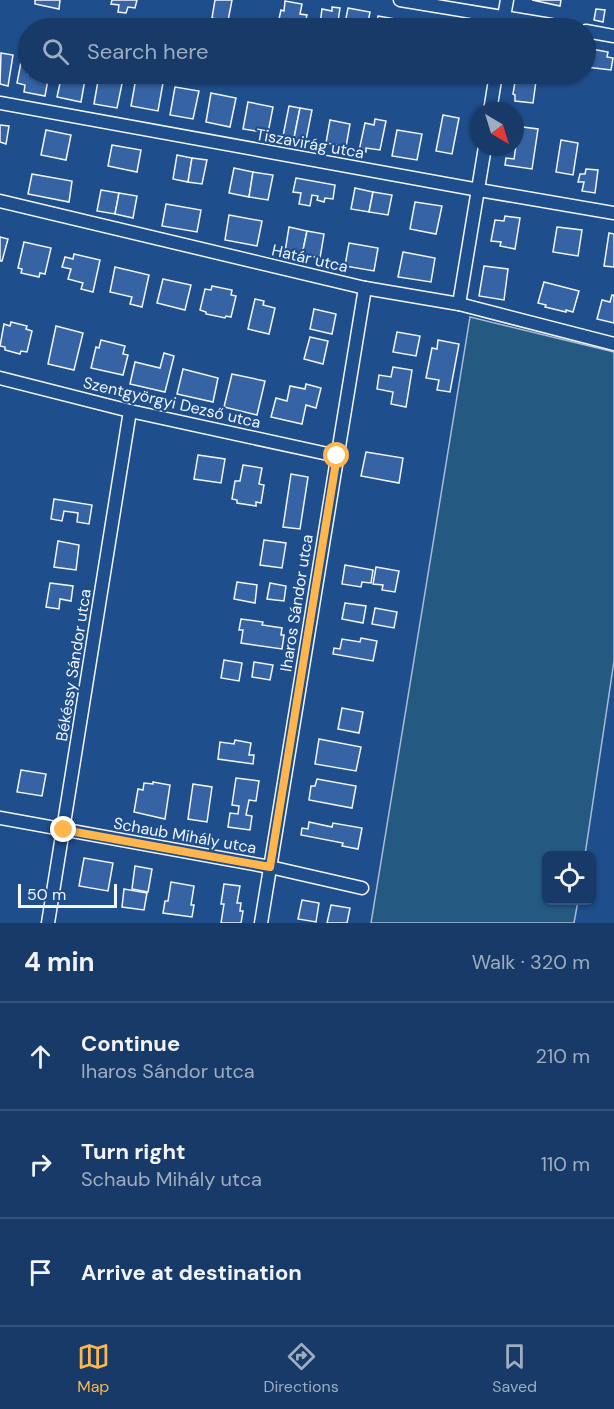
<!DOCTYPE html>
<html lang="en">
<head>
<meta charset="utf-8">
<style>
  :root { --surface:#173a69; --page:#244571; --text:#f1f3f6; --muted:#9eadc0; --line:#36547d; --accent:#ffb74d }
  body { margin:0; font-family:"DM Sans",sans-serif; background:var(--page); color:var(--text) }
  .controls { position:absolute; right:18px; bottom:18px; display:grid; overflow:hidden; border-radius:9px; box-shadow:0 2px 4px #0004 }
  .controls button { width:54px; height:54px; display:grid; place-items:center; padding:0; border:0; border-bottom:2px solid var(--line); background:var(--surface); color:var(--text); font:30px sans-serif }
  .compass { position:absolute; left:470px; top:102px; width:54px; height:54px; border-radius:50%; background:var(--surface); box-shadow:0 2px 4px #0004; rotate:142deg }
  .scale { position:absolute; left:18px; bottom:15px; width:99px; box-sizing:border-box; padding-left:6px; border:3px solid #f2f6ff; border-top:0; font-size:16px; line-height:21px; white-space:nowrap; color:#f2f6ff; -webkit-text-stroke:4px #1f4e8c; paint-order:stroke }
  .stop { position:absolute; width:18px; height:18px; margin:-14px; border:4px solid #ffb74d; border-radius:50%; background:#fff }
  .stop.end { background:#ffb74d; border-color:#fff; box-shadow:0 2px 6px #0008 }
  .list { margin:0; padding:0; list-style:none }
  h2 { display:flex; justify-content:space-between; align-items:center; height:78px; margin:0; padding:0 24px; font-size:26px }
  h2 small { font-size:20px; font-weight:400; color:var(--muted) }
  .list li { display:grid; grid-template-columns:39px 1fr auto; gap:18px; align-items:center; box-sizing:border-box; height:108px; padding:0 24px; border-top:2px solid var(--line) }
  .list b { display:block; font-size:22px; white-space:nowrap }
  .list p { margin:0; font-size:20px; white-space:nowrap; color:var(--muted) }
  .list em { font-size:20px; font-style:normal; color:var(--muted) }
  .icon { flex:none; width:33px; height:33px; fill:none; stroke:currentColor; stroke-width:2; stroke-linecap:round; stroke-linejoin:round }
  .map { position:relative; flex:none; width:614px; height:923px; overflow:hidden }
  .search { position:absolute; background:var(--surface); box-shadow:0 2px 4px #0004; left:18px; right:18px; top:18px; height:66px; display:flex; align-items:center; gap:15px; box-sizing:border-box; padding:0 21px; border-radius:33px; color:var(--muted); font-size:22px }
  .sheet { height:402px; background:var(--surface) }
  nav { display:flex; justify-content:space-around; align-items:center; box-sizing:border-box; height:84px; border-top:2px solid var(--line); background:var(--surface); font-size:16px; color:var(--muted) }
  nav a { display:grid; justify-items:center; gap:3px }
  nav .on { color:var(--accent) }
  .map>svg:first-child { display:block }
</style>
</head>
<body>
<div class="map">
<svg width="614" height="923" viewBox="0 0 614 923">
  <rect width="100%" height="100%" fill="#1f4e8c"/>
  <path fill="#245a82" stroke="#a8bbd7" stroke-width="1.5" d="M470 317 614 352V661L585 855 546 856V900L578 901 574 923H371Z"/>
  <g fill="#3563a3" stroke="#f2f6ff" stroke-width="1.5">
    <path d="M35 0H60L59 9 35 4Z"/>
    <path d="M112 0H137L135 8 128 7 126 13 118 12 119 5 111 4Z"/>
    <path d="M215 0H232L228 21 212 18Z"/>
    <path d="M532 0H561L560 6Z"/>
    <path d="M285 1 302 4 300 14 307 15 304 28H277L281 10 284 11Z"/>
    <path d="M332 7 340 8 337 28H315L316 24H320L322 9 332 11Z"/>
    <path d="M348 8 370 12 367 28H344Z"/>
    <path d="M596 9 605 10 603 22 594 20Z"/>
    <path d="M378 16 396 19 395 28H376Z"/>
    <path d="M434 19 451 22 450 28H432Z"/>
    <path d="M586 48 608 52 607 57 613 58 611 70 586 67Z"/>
    <path d="M1 53 13 55 8 86 0 84Z"/>
    <path d="M25 55 28 56V74H49L45 96 24 92 25 85 17 83 21 62 23 63Z"/>
    <path d="M62 74H86L81 102 57 97Z"/>
    <path d="M99 75 123 79 117 108 94 104Z"/>
    <path d="M136 78 163 83 158 111 131 106Z"/>
    <path d="M518 78 536 81 533 103 515 101V95L513 94 515 82H517Z"/>
    <path d="M175 87 199 91 193 119 170 115Z"/>
    <path d="M211 93 236 98 230 127 206 122Z"/>
    <path d="M248 102 273 107 268 133 243 129Z"/>
    <path d="M289 106 300 108 294 138 283 136Z"/>
    <path d="M300 108 312 110 306 140 294 138Z"/>
    <path d="M443 115 459 118 452 154 436 151Z"/>
    <path d="M375 119 386 121 380 150 366 148V152L359 151 365 123 374 125Z"/>
    <path d="M330 120 350 124 346 147 326 143Z"/>
    <path d="M0 125 9 126 6 144 0 142Z"/>
    <path d="M515 126 538 129 532 169 505 165 506 158 514 159 518 132 515 131Z"/>
    <path d="M46 130 71 135 66 160 41 155Z"/>
    <path d="M397 130 422 134 417 160 392 156Z"/>
    <path d="M561 140 578 143 573 175 556 172Z"/>
    <path d="M112 145 141 150 137 172 108 166Z"/>
    <path d="M177 155 192 158 188 182 173 179Z"/>
    <path d="M192 158 207 160 202 184 188 182Z"/>
    <path d="M234 168 253 172 249 197 229 193Z"/>
    <path d="M586 169 598 170 595 193 582 191 584 182H578L580 174H585Z"/>
    <path d="M253 172 273 175 268 200 249 197Z"/>
    <path d="M32 174 72 181 69 202 28 194Z"/>
    <path d="M296 178 335 185 333 199 325 198 324 202 317 200 318 196 312 195 310 206 299 204 301 193 293 192Z"/>
    <path d="M355 188 373 192 369 212 351 209Z"/>
    <path d="M101 190 119 193 115 214 97 211Z"/>
    <path d="M373 192 392 195 388 215 369 212Z"/>
    <path d="M119 193 137 196 133 218 115 214Z"/>
    <path d="M415 202 442 206 436 234 410 229Z"/>
    <path d="M166 204 201 210 197 232 162 226Z"/>
    <path d="M229 215 262 221 257 246 225 240Z"/>
    <path d="M505 216 520 218 515 249 500 246 501 242 491 241 495 220 504 221Z"/>
    <path d="M289 227 307 231 302 255 285 252Z"/>
    <path d="M557 227 582 230 578 256 553 252Z"/>
    <path d="M307 231 324 234 320 258 302 255Z"/>
    <path d="M609 233 614 234V267L604 266Z"/>
    <path d="M0 237 8 239 2 261H0Z"/>
    <path d="M24 242 51 248 45 274 40 273 39 277 21 273 22 269 18 268Z"/>
    <path d="M349 243 378 248 374 271 345 266Z"/>
    <path d="M403 252 435 258 431 282 398 277Z"/>
    <path d="M74 254 100 260 93 292 81 289 83 283 68 279 71 269 62 267 65 257 73 259Z"/>
    <path d="M484 266 508 269 504 300 479 296Z"/>
    <path d="M115 267 149 275 142 307 130 304 132 297 110 292Z"/>
    <path d="M163 279 191 285 185 310 157 303Z"/>
    <path d="M544 282 579 291 573 312 566 310V312L545 307 546 305 538 303Z"/>
    <path d="M212 286 232 290 231 295 236 296 231 317 226 316 225 318 206 314V312L200 310 205 289 211 290Z"/>
    <path d="M612 295H614V323L597 319 602 300 610 302Z"/>
    <path d="M255 299 264 301 263 305 275 308 269 334 248 329Z"/>
    <path d="M314 309 336 314 332 334 310 329Z"/>
    <path d="M11 322 27 326 26 329 32 331 27 352 21 351 20 354 5 350V347L0 346 4 324 10 326Z"/>
    <path d="M56 326 83 333 74 370 48 364Z"/>
    <path d="M397 332 420 336 416 356 393 352Z"/>
    <path d="M310 337 328 341 323 364 304 359Z"/>
    <path d="M101 340 125 346 123 354 128 355 123 375 91 368 96 347 99 348Z"/>
    <path d="M438 340 459 344 450 392 437 390 439 380 426 378 432 348 437 349Z"/>
    <path d="M164 353 174 356 165 392 130 384 135 362 160 368Z"/>
    <path d="M393 367 412 370 406 407 391 404 393 392 377 389 379 375 391 377Z"/>
    <path d="M183 369 218 378 213 402 177 394Z"/>
    <path d="M232 374 265 381 257 415 224 407Z"/>
    <path d="M306 384 321 388 316 408 306 405 302 424 271 417 276 398 287 401 290 386 305 389Z"/>
    <path d="M366 452 403 458 399 483 361 476Z"/>
    <path d="M198 455 225 459 221 483 194 479Z"/>
    <path d="M243 465 262 468 259 484 264 485 261 503 256 502V506L237 503V500L232 499 235 481H240Z"/>
    <path d="M291 474 308 477 300 529 283 527Z"/>
    <path d="M54 499 92 505 89 524 77 522 78 513 64 511 62 521 51 519Z"/>
    <path d="M264 540 286 543 282 568 260 565Z"/>
    <path d="M58 541 79 545 76 570 54 567Z"/>
    <path d="M345 565 373 570 371 583 362 582 361 587 342 584Z"/>
    <path d="M376 567 399 571 395 592 382 590 383 585 373 584Z"/>
    <path d="M237 582 257 585 255 603 234 599Z"/>
    <path d="M50 583 73 586 71 601 60 599 59 609 46 607Z"/>
    <path d="M270 583 286 586 284 601 267 599Z"/>
    <path d="M345 603 366 606 363 623 342 619Z"/>
    <path d="M375 608 397 612 394 628 372 624Z"/>
    <path d="M241 619 263 622 262 625 282 628 281 635H284L282 649 241 643 243 630H239Z"/>
    <path d="M361 638 377 641 373 661 333 654 334 648 340 649 342 639 360 642Z"/>
    <path d="M224 660 242 663 239 681 221 678Z"/>
    <path d="M254 662 273 665 270 680 252 677Z"/>
    <path d="M342 708 363 712 359 733 338 729Z"/>
    <path d="M319 739 361 747 356 771 315 764Z"/>
    <path d="M235 740 251 743 249 755H254L253 764 218 759 220 742 234 744Z"/>
    <path d="M21 770 46 774 42 796 17 792Z"/>
    <path d="M236 778 259 781 256 801 249 800 246 815 252 816 250 830 228 827 230 813 238 814 239 806 232 805Z"/>
    <path d="M317 779 356 786 352 808 309 800 311 786H315Z"/>
    <path d="M153 782 170 785 165 819 134 812 138 789 143 790 144 783 153 784Z"/>
    <path d="M193 784 212 787 207 822 188 819Z"/>
    <path d="M309 822 332 827 333 823 362 828 358 849 342 846 343 843 301 835 302 828 308 829Z"/>
    <path d="M84 858 113 863 108 891 79 886Z"/>
    <path d="M135 866 152 869 148 892 132 889Z"/>
    <path d="M171 882 194 886 191 905H194L192 917 163 913 165 901H168Z"/>
    <path d="M224 884 240 886 237 903H241L240 911H243L241 923H221L224 904H221Z"/>
    <path d="M124 889 147 893 144 910 122 907Z"/>
    <path d="M302 900 319 903 316 922 298 919Z"/>
    <path d="M331 905 350 908 347 923H327Z"/>
  </g>
  <g fill="none" stroke-linecap="round" stroke-linejoin="round">
    <g stroke="#f2f6ff" stroke-width="15">
      <g id="street">
        <path d="M400 0 569 28"/>
        <path d="M502 28 507 0"/>
        <path d="M586 31 614 36"/>
        <path d="M0 103 479 190 614 213"/>
        <path d="M490 111 496 74"/>
        <path d="M0 201 365 288 459 304 614 344"/>
        <path d="M459 304 485 147"/>
        <path d="M0 378 130 411 337 456"/>
        <path d="M0 818 270 867 362 888"/>
        <path d="M48 923 130 411"/>
        <path d="M261 923 365 288"/>
      </g>
    </g>
    <use href="#street" stroke="#1f4e8c" stroke-width="12"/>
  </g>
  <g fill="none" stroke-linecap="round" stroke-linejoin="round">
    <path stroke="#ffb74d" stroke-width="8" d="M64 830 270 867 337 456"/>
  </g>
  <g text-anchor="middle" stroke-width="4.5" stroke-linejoin="round" paint-order="stroke">
    <g font-size="16" fill="#f2f6ff" stroke="#1f4e8c">
      <text transform="translate(310 143) rotate(10)" y="6">Tiszavirág utca</text>
      <text transform="translate(310 258) rotate(13)" y="6">Határ utca</text>
      <text transform="translate(172 402) rotate(13)" y="6">Szentgyörgyi Dezső utca</text>
      <text transform="translate(296 603) rotate(-81)" y="6">Iharos Sándor utca</text>
      <text transform="translate(73 665) rotate(-81)" y="6">Békéssy Sándor utca</text>
      <text transform="translate(185 835) rotate(10)" y="6">Schaub Mihály utca</text>
    </g>
  </g>
</svg>
<div class="controls">
<button><svg class="icon" aria-label="locate" viewBox="0 0 24 24"><circle cx="12" cy="12" r="6"/><path d="M12 2v4M12 18v4M2 12h4M18 12h4"/></svg></button>
</div>
<svg class="compass" viewBox="-18 -18 36 36"><path d="M0-13l5 13h-10z" fill="#e53935"/><path d="M0 13l5-13h-10z" fill="#9eadc0"/></svg>
<div class="scale">50 m</div>
<div class="stop" style="left:337px;top:456px"></div>
<div class="stop end" style="left:64px;top:830px"></div>
<div class="search"><svg class="icon" aria-label="search" viewBox="0 0 24 24"><circle cx="10" cy="10" r="6"/><path d="M15 15l6 6"/></svg>Search here</div>
</div>
<section class="sheet">
<h2>4 min<small>Walk · 320 m</small></h2>
<ul class="list">
<li><svg class="icon" aria-label="ahead" viewBox="0 0 24 24"><path d="M12 20V5M6 11l6-6 6 6"/></svg><div><b>Continue</b><p>Iharos Sándor utca</p></div><em>210 m</em></li>
<li><svg class="icon" aria-label="right" viewBox="0 0 24 24"><path d="M7 20v-9h11M14 6l5 5-5 5"/></svg><div><b>Turn right</b><p>Schaub Mihály utca</p></div><em>110 m</em></li>
<li><svg class="icon" aria-label="arrive" viewBox="0 0 24 24"><path d="M6 21V4h12l-3 4 3 4H6"/></svg><div><b>Arrive at destination</b></div></li>
</ul>
</section>
<nav>
<a class="on"><svg class="icon" aria-label="map" viewBox="0 0 24 24"><path d="M3 6l6-2 6 2 6-2v14l-6 2-6-2-6 2zM9 4v14M15 6v14"/></svg>Map</a>
<a><svg class="icon" aria-label="directions" viewBox="0 0 24 24"><path d="M12 3l9 9-9 9-9-9zM9 14v-3h6M13 9l2 2-2 2"/></svg>Directions</a>
<a><svg class="icon" aria-label="saved" viewBox="0 0 24 24"><path d="M7 4h10v16l-5-4-5 4z"/></svg>Saved</a>
</nav>
</body>
</html>
